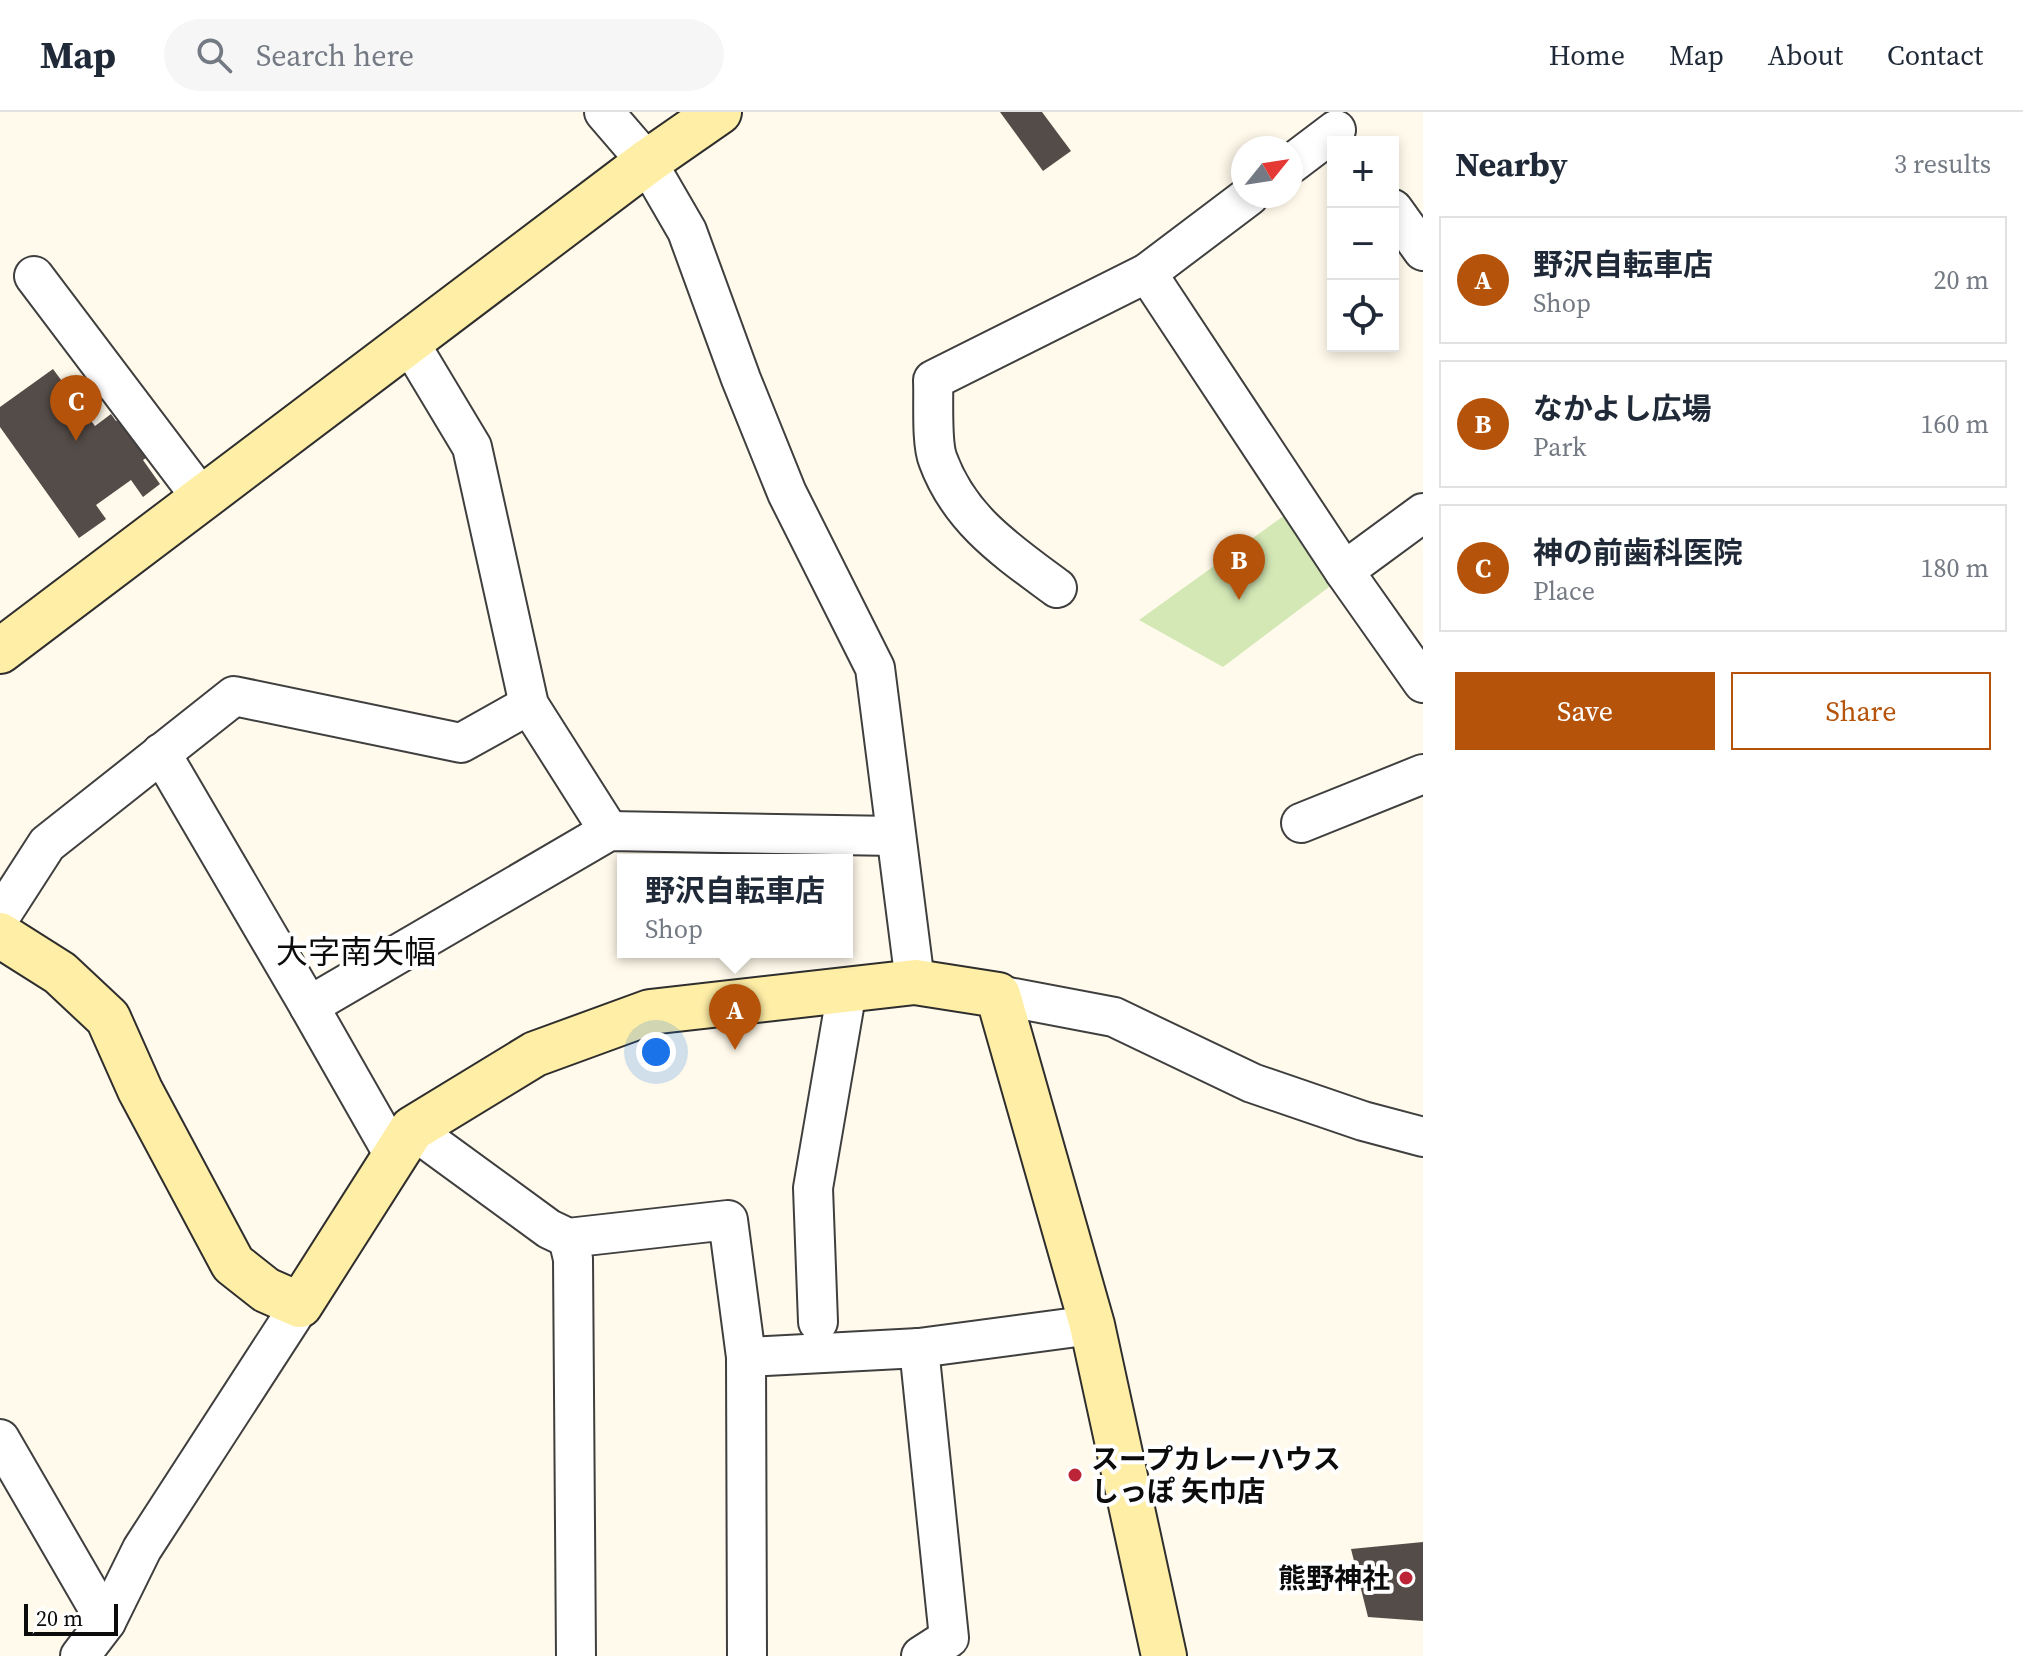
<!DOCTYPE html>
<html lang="en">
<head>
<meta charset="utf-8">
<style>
  :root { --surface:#fff; --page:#f6f6f7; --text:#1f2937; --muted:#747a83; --line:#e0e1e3; --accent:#b45309 }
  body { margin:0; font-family:"Source Serif 4","Noto Sans JP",serif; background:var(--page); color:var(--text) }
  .controls { position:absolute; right:24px; top:24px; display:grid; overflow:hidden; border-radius:0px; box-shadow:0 4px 12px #0003 }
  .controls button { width:72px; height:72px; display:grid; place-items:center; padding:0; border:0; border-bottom:2px solid var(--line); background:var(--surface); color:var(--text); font:40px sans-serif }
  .compass { position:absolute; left:1231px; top:24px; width:72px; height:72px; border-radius:50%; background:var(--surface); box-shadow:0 4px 12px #0003; rotate:60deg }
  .scale { position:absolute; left:24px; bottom:20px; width:94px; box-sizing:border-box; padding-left:8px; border:4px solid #0c0c0c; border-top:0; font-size:22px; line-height:28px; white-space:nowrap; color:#0c0c0c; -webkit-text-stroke:6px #fff; paint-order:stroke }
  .you { position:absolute; left:656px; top:940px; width:28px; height:28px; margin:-20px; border:6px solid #fff; border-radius:50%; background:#1a73e8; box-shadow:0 0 0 12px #1a73e833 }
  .badge { display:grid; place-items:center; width:52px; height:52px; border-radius:50%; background:var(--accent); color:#fff; font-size:26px; font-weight:700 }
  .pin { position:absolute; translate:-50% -66px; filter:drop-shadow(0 2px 4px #0008) }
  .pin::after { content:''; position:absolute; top:42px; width:28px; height:24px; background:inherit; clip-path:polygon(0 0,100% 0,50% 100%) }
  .popup { position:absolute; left:617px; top:742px; width:236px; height:104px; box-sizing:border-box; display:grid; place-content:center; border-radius:0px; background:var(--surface); filter:drop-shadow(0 2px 6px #0005); font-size:26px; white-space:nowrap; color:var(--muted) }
  .popup b { font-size:30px; color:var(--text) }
  .popup::after { content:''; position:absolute; left:50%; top:100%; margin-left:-16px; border:16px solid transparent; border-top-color:var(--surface) }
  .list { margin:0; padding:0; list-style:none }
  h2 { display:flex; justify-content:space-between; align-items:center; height:104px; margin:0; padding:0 32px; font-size:34px }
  h2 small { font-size:26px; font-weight:400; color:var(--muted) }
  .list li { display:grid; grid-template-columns:52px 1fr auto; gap:24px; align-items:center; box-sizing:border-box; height:128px; margin:0 16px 16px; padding:0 16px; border:2px solid var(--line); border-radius:0px }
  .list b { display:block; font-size:30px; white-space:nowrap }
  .list p { margin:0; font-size:26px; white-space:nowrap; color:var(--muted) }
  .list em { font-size:26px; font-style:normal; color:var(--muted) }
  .actions { display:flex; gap:16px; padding:24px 32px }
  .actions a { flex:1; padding:18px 0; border:2px solid var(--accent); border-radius:0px; text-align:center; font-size:28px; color:var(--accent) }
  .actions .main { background:var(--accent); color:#fff }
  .icon { flex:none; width:44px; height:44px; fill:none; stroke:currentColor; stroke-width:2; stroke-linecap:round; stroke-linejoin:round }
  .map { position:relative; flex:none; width:1423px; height:1544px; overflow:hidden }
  header { display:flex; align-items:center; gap:48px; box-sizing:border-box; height:112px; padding:0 40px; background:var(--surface); border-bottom:2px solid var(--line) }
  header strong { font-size:38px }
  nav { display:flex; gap:44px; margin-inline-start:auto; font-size:28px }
  .search { width:560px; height:72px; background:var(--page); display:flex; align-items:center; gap:20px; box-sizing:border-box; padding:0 28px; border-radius:44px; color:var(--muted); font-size:30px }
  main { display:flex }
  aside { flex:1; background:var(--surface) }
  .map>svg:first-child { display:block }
</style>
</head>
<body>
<header>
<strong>Map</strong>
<div class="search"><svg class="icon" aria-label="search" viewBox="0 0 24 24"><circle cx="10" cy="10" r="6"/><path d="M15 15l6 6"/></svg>Search here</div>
<nav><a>Home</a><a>Map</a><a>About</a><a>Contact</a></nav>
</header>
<main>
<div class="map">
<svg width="1423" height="1544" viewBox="0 0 1423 1544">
  <rect width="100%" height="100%" fill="#fffaeb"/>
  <path fill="#d3e8b5" d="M1285 403 1337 469 1223 555 1139 508Z"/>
  <g fill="#544c48">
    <path d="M1000 0H1042L1071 39 1043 59Z"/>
    <path d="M53 257 95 314 111 302 116 309 123 304 152 342 143 348 160 372 143 385 131 368 96 393 106 407 79 426 0 315V295Z"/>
    <path d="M1423 1430V1509L1368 1505 1351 1437Z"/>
  </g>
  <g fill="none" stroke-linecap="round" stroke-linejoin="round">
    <g stroke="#3f3f3f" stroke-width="42">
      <g id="street">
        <path d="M604 0 647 50 687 119 741 267 787 381 875 556 915 870"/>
        <path d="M1291 52 1336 18"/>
        <path d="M1393 97 1423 139"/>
        <path d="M1147 161 1344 459 1423 571"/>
        <path d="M34 164 201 385"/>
        <path d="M409 230 472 335 529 593 609 719"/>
        <path d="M1344 459 1423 401"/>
        <path d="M1057 476C1007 439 960 408 938 348 931 331 934 288 933 268L1147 161 1249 84"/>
        <path d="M161 641 309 894"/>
        <path d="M1301 711 1423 662"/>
        <path d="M0 805 47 732 234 584 461 631 529 593"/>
        <path d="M998 883 1114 905 1252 971 1363 1009 1423 1025"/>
        <path d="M412 1017 549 1117 568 1126 728 1108 746 1245 747 1544"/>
        <path d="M395 1045 309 894 609 719 895 724"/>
        <path d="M568 1126 573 1147 576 1544"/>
        <path d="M818 1210 813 1076 847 878"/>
        <path d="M919 1236 949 1526 921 1544"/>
        <path d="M746 1245 919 1236 1092 1213"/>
        <path d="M0 1327 106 1510"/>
        <path d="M80 1544 106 1510 142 1437 300 1193"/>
      </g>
    </g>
    <g stroke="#2e2e2e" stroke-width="48">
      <g id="secondary">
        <path d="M0 539 647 50 719 0"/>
        <path d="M0 823 60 861 108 906 140 978 233 1152 266 1178 300 1193 412 1017 535 942 650 900 915 870 998 883 1092 1213 1164 1544"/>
      </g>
    </g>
    <use href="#street" stroke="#fff" stroke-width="38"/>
    <use href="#secondary" stroke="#ffeea6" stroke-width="44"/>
  </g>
  <g fill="#bb2537" stroke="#fff" stroke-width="3">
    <circle cx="1075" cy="1363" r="8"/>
    <circle cx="1406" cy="1466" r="8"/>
  </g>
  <g text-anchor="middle" stroke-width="8" stroke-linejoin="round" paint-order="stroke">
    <g font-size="28" font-weight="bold" fill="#0c0c0c" stroke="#fff" text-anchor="start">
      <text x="1091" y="1357">スープカレーハウス<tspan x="1091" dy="32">しっぽ 矢巾店</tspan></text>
      <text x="1390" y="1476" text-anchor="end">熊野神社</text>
    </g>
    <g font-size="32" fill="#0c0c0c" stroke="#fff">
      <text x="356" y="851">大字南矢幅</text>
    </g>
  </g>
</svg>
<div class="controls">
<button>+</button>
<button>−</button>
<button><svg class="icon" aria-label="locate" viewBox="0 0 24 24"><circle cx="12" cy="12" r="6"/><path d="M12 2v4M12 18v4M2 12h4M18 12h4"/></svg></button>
</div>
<svg class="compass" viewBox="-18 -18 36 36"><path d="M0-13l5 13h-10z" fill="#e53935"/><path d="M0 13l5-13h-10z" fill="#747a83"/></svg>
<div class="scale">20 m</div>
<div class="you"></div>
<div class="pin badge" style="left:735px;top:938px">A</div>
<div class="popup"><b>野沢自転車店</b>Shop</div>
<div class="pin badge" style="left:1239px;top:488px">B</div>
<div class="pin badge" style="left:76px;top:329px">C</div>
</div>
<aside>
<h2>Nearby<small>3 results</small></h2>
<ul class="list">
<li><span class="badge">A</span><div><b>野沢自転車店</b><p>Shop</p></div><em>20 m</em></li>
<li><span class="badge">B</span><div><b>なかよし広場</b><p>Park</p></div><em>160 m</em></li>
<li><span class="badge">C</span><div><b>神の前歯科医院</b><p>Place</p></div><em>180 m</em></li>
</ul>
<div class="actions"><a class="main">Save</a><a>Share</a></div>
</aside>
</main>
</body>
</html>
